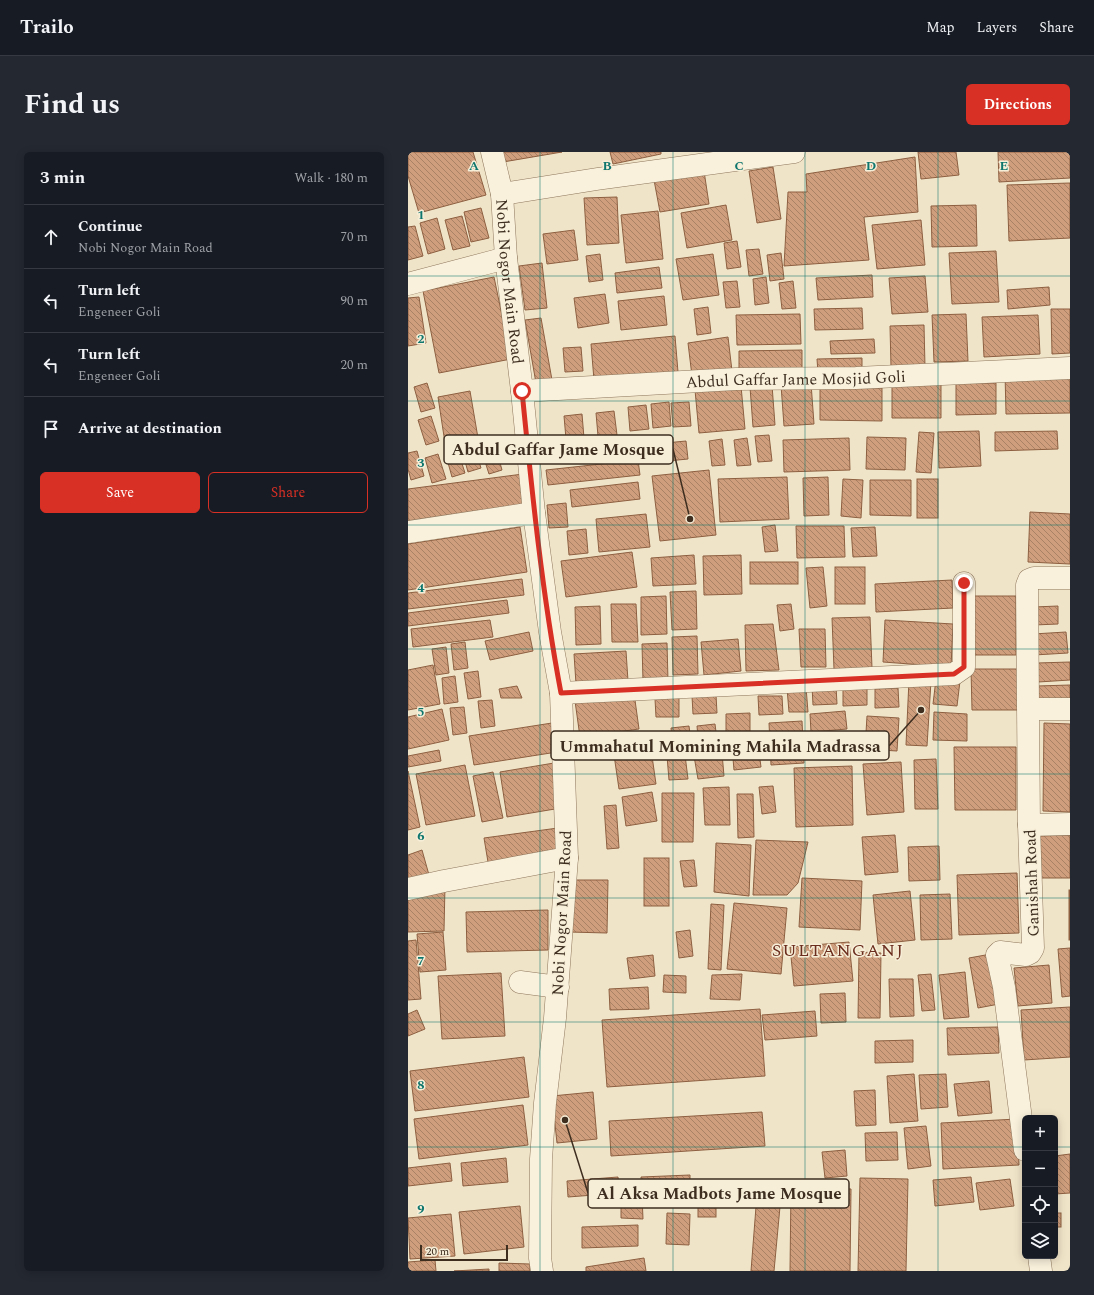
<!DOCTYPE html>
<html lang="en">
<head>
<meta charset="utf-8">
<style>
  :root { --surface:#171b24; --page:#242831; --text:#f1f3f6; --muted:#9ea1a6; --line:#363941; --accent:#d93025 }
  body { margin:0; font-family:Spectral,serif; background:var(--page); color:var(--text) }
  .controls { position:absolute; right:12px; bottom:12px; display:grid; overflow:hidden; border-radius:6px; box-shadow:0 2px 10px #0003 }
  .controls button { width:36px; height:36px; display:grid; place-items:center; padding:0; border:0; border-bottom:1px solid var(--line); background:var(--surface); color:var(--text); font:20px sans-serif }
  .scale { position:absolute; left:12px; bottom:10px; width:88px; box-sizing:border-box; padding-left:4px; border:2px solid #3d2e20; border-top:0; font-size:11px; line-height:14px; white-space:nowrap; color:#3d2e20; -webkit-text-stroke:3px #f7eed8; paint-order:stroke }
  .stop { position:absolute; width:12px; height:12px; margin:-9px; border:3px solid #d93025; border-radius:50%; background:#fff }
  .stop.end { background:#d93025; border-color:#fff; box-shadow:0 1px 4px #0008 }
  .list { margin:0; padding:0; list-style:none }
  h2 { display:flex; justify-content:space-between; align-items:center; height:52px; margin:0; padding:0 16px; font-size:17px }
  h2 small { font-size:13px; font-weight:400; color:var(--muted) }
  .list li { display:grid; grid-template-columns:26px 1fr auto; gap:12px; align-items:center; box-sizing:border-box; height:64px; padding:0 16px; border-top:1px solid var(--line) }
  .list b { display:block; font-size:15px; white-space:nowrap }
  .list p { margin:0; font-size:13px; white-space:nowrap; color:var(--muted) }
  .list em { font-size:13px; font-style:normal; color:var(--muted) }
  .actions { display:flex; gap:8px; padding:12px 16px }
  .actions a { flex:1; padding:9px 0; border:1px solid var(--accent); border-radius:6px; text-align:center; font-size:14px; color:var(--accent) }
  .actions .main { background:var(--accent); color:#fff }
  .icon { flex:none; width:22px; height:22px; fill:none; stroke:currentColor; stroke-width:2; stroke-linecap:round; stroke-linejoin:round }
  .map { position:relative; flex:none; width:662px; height:1119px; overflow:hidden; border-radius:6px }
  header { display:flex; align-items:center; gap:24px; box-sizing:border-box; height:56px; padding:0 20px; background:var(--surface); border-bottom:1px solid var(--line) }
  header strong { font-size:19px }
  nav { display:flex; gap:22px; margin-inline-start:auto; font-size:14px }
  .intro { display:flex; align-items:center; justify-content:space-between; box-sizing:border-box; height:96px; padding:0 24px }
  h1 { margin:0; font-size:28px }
  .button { padding:10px 18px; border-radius:6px; background:var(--accent); color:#fff; font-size:14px; font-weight:700 }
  main { display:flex; gap:24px; padding:0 24px }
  aside { flex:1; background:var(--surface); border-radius:6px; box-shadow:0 2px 10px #0003 }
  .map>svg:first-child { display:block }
</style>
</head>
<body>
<header>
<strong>Trailo</strong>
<nav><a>Map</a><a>Layers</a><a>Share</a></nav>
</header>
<div class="intro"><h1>Find us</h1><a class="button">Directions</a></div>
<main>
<aside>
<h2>3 min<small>Walk · 180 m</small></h2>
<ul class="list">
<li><svg class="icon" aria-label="ahead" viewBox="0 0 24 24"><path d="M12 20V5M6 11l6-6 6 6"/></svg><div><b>Continue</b><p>Nobi Nogor Main Road</p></div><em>70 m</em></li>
<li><svg class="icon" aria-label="left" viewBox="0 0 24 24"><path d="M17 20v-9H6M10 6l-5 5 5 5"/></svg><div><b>Turn left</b><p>Engeneer Goli</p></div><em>90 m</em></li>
<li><svg class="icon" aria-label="left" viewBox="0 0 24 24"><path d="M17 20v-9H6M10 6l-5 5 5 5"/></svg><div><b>Turn left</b><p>Engeneer Goli</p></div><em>20 m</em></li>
<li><svg class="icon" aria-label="arrive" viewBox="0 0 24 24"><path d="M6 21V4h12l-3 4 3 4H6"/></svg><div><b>Arrive at destination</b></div></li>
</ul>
<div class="actions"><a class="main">Save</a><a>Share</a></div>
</aside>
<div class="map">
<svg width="662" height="1119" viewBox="0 0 662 1119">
  <defs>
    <pattern id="building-back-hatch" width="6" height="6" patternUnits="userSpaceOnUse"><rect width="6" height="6" fill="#cf9f7d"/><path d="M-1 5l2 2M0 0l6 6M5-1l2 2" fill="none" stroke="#a98266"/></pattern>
  </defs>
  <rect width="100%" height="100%" fill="#f0e4c8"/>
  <g fill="url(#building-back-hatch)" stroke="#8d5f41">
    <path d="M0 0H65L78 43 11 61 0 24Z"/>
    <path d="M93 0H154L95 10Z"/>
    <path d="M202 0H253V2L205 12Z"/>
    <path d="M510 0H548L551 23 513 27Z"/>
    <path d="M590 0H662V26L591 30Z"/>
    <path d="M507 5 510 60 456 65 461 108 376 114 380 40H399L398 22Z"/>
    <path d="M365 15 373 67 349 71 341 19Z"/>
    <path d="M296 19 301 52 252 60 246 28Z"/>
    <path d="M662 31V86L601 89 599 33Z"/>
    <path d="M209 45 211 91 179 93 176 46Z"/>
    <path d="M318 53 324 88 279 96 273 61Z"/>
    <path d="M568 53 569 94 524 95 523 54Z"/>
    <path d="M73 56 81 86 63 90 56 60Z"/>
    <path d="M250 59 255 107 218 111 213 63Z"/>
    <path d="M54 64 62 94 45 98 37 68Z"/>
    <path d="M29 66 37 97 20 102 12 71Z"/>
    <path d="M513 68 517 113 469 117 464 73Z"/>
    <path d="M7 74 15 104 0 108V75Z"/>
    <path d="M166 78 170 108 139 112 135 82Z"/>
    <path d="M329 89 333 115 319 117 316 91Z"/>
    <path d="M351 97 355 122 341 124 338 98Z"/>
    <path d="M588 99 591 150 544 152 541 101Z"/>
    <path d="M373 101 376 127 362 129 359 103Z"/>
    <path d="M192 102 195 128 181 130 178 104Z"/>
    <path d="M305 102 311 143 275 148 268 107Z"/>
    <path d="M134 111 139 156 117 158 111 114Z"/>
    <path d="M251 115 254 136 209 141 207 121Z"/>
    <path d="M464 123 465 145 410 148 408 126Z"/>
    <path d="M517 124 520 160 484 162 481 126Z"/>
    <path d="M86 125 103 207 31 221 15 139Z"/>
    <path d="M358 125 361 151 347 153 345 127Z"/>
    <path d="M329 129 332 155 318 156 315 130Z"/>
    <path d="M385 129 388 156 374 157 371 131Z"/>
    <path d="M641 135 642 153 600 157 599 138Z"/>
    <path d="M197 142 201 171 170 176 166 146Z"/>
    <path d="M256 144 259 173 213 178 210 149Z"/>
    <path d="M11 145 18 191 0 194V146Z"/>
    <path d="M300 155 303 181 289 183 286 157Z"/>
    <path d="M454 156 455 177 407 178 406 157Z"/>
    <path d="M643 157H662V201L644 202Z"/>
    <path d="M392 162 393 192 329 193 328 163Z"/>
    <path d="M558 162 560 209 526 210 524 163Z"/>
    <path d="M630 163 632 202 576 205 574 165Z"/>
    <path d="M133 166 144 228 128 231 117 168Z"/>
    <path d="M516 173 517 215H483L482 174Z"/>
    <path d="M267 184 270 220 186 228 183 192Z"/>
    <path d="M320 185 324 219 284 224 280 191Z"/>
    <path d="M466 187 467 201 423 202 422 189Z"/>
    <path d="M173 195 175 219 157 220 155 196Z"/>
    <path d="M394 198V219L331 220V199Z"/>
    <path d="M454 206V219L410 221 409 207Z"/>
    <path d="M662 220V261L598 262 597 221Z"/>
    <path d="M484 228 533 229V266H484Z"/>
    <path d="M19 231 27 256 13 260 6 235Z"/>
    <path d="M403 231 406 272 376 274 373 233Z"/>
    <path d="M548 231H588V262L548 263Z"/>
    <path d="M364 233 367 273 345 275 342 235Z"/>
    <path d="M333 234 337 277 291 281 287 238Z"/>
    <path d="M412 235 474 236V269L412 268Z"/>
    <path d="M62 239 70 286 37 291 30 245Z"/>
    <path d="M261 250 263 274 245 276 243 252Z"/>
    <path d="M281 250 283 274 265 275 263 251Z"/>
    <path d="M238 253 241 277 222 279 220 255Z"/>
    <path d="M206 259 209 283 190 284 188 261Z"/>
    <path d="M174 262 176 286 158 287 156 264Z"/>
    <path d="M23 264 31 289 18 293 10 268Z"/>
    <path d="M571 279 573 314 531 316 530 280Z"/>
    <path d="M649 279 650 297 587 299V280Z"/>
    <path d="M511 280 526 281 523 321 508 320Z"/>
    <path d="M361 283 364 309 350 310 347 284Z"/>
    <path d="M459 285 498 286 497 318 458 317Z"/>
    <path d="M339 286 343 313 329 314 326 288Z"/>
    <path d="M441 286 442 318 376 320 375 288Z"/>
    <path d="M314 287 317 313 304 314 301 289Z"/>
    <path d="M278 289 280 307 239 311 237 293Z"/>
    <path d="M65 291 73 316 60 320 53 295Z"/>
    <path d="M87 293 94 318 81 322 73 297Z"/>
    <path d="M49 296 57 321 44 325 37 300Z"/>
    <path d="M9 299 16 324 3 328 0 317V301Z"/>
    <path d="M30 302 38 327 24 331 17 306Z"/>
    <path d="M230 308 232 323 140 333 138 318Z"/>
    <path d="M301 318 308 383 252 389 244 324Z"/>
    <path d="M115 322 120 355 0 372V337Z"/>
    <path d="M379 325 381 367 312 370 310 327Z"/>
    <path d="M420 325 421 363 396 364 395 326Z"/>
    <path d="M435 327 455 328 453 366 433 364Z"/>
    <rect x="509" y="327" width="21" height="39"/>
    <path d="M462 328H503V364L462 363Z"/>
    <path d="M230 330 232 347 164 355 162 338Z"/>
    <path d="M158 351 160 375 141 376 139 353Z"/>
    <path d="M622 360 662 362V412L620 410Z"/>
    <path d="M238 362 242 395 191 400 188 367Z"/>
    <path d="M367 373 370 399 357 400 354 375Z"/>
    <path d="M388 374H436L437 405 389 406Z"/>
    <path d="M112 375 119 420 0 438V392Z"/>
    <path d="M467 375 469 404 445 405 443 376Z"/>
    <path d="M178 377 180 401 161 403 159 379Z"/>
    <path d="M224 400 229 435 158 445 153 409Z"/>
    <path d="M286 403 288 432 245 434 243 406Z"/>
    <path d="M333 403 334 442 296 443 295 404Z"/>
    <rect x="342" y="410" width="48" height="22"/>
    <path d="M415 415 419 454 402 456 398 416Z"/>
    <rect x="427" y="415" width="30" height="37"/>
    <path d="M114 427 116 443 0 457V441Z"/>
    <path d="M544 428 545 456 468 460 467 432Z"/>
    <path d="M288 439 289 477 264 478 262 440Z"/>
    <path d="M258 444 259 482 233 483V445Z"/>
    <rect x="566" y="444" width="42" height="59"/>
    <path d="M99 448 101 461 0 474V461Z"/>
    <path d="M203 452H228L230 490H204Z"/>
    <path d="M383 452 386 477 372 479 369 453Z"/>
    <path d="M192 454 193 492 168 493 167 455Z"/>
    <path d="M650 454V472L626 473V455Z"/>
    <path d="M462 465 464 516 426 517 424 466Z"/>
    <path d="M82 468 85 485 5 495 3 477Z"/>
    <path d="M477 468 545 472 543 515 475 510Z"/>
    <path d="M365 472 371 518 338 519 337 473Z"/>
    <path d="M391 477H417L418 515H393Z"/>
    <path d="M121 480 125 499 82 508 77 489Z"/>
    <path d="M658 480 660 501 626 503 625 482Z"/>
    <path d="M289 484 290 522 265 523 264 485Z"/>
    <path d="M330 487 333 519 296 523 293 490Z"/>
    <path d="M57 490 60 516 46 518 43 492Z"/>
    <path d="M259 491 260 529H235L234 492Z"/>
    <path d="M38 495 41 521 28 523 24 497Z"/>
    <path d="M218 499 220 529 168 532 166 502Z"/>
    <path d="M662 510V528L630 530 629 511Z"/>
    <path d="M25 513 32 552 0 558V518Z"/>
    <path d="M563 517H614V558H564Z"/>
    <path d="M70 519 73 545 60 547 56 521Z"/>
    <path d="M47 524 50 550 36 552 34 526Z"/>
    <path d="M528 527 552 529 549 554 525 552Z"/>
    <path d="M501 528 523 529 519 594 498 593Z"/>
    <path d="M662 533V551L630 552 629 534Z"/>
    <path d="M109 534 114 546H93L91 537Z"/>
    <path d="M404 534H428L429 552 405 553Z"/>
    <path d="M398 535 400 560H381L379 536Z"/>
    <path d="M435 535H459V553L435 554Z"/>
    <path d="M490 536 491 555 467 556V537Z"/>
    <path d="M226 541 231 577 172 585 167 549Z"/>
    <path d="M308 543 309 561 285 562 284 544Z"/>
    <path d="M350 544H374L375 562 351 563Z"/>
    <path d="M271 546V565H248L247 547Z"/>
    <path d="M84 548 87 574 73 576 70 549Z"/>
    <path d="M56 555 59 581 45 583 42 556Z"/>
    <path d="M34 557 41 588 0 597V565Z"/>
    <path d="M437 559 439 577 403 580 402 562Z"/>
    <path d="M526 560 559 562V589L525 588Z"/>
    <path d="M342 561V579L318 580V562Z"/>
    <path d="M459 564 491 566 489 599 457 597Z"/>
    <path d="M394 569 396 611 363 613 361 571Z"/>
    <path d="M144 571 149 600 66 613 61 584Z"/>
    <path d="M636 571 662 572V660L635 659Z"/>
    <path d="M307 572 310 596 291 597 289 574Z"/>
    <path d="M281 574 284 598 265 600 263 576Z"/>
    <path d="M242 590 248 632 211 637 205 596Z"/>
    <path d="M350 592 353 615 326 618 324 595Z"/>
    <path d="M546 595H608V658H547Z"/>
    <path d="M31 598 33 609 0 615V604Z"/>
    <path d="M314 601 316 624 290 627 286 604Z"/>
    <path d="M277 603 280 627 261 628 259 604Z"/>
    <path d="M528 607 530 657H507L506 608Z"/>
    <path d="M493 610 496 660 459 663 455 612Z"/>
    <path d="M146 611 153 656 99 665 92 620Z"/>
    <path d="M57 613 67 664 18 673 8 622Z"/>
    <path d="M444 614 445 673 388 675 386 616Z"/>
    <path d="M0 619 12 675 0 678Z"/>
    <path d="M85 620 95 666 74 670 65 624Z"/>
    <path d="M365 634 368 660 354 662 351 635Z"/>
    <path d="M321 635 322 673H297L295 636Z"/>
    <path d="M244 640 249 669 218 674 214 645Z"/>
    <path d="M254 641H286L285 690H254Z"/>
    <path d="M329 642H345L346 685 330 686Z"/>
    <path d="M208 653 211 696 199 697 196 654Z"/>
    <path d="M150 676 153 700 80 710 76 686Z"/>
    <path d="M487 683 490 720 457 723 454 685Z"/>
    <path d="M662 683V726H633L632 684Z"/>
    <path d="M348 688 400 690 390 731 379 743H345Z"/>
    <path d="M308 691 343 693 341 744 306 740Z"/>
    <path d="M531 694 532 728 501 729 500 695Z"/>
    <path d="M14 698 21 723 0 727V703Z"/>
    <rect x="236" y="706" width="25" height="48"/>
    <path d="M286 708 289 734 276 735 272 709Z"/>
    <path d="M609 721 611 781 551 783 549 723Z"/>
    <path d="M394 726 454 729 452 778 391 775Z"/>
    <path d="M162 728H200L199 781 161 780Z"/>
    <path d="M37 733 36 779 0 780V742Z"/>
    <rect x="661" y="738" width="1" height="50"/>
    <path d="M502 739 507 788 470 792 465 743Z"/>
    <path d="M542 742 544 787 513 788 512 743Z"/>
    <path d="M326 751 379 756 373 822 319 817Z"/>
    <path d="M303 752 316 753 313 818 300 817Z"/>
    <path d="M140 758V798L59 800 58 760Z"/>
    <path d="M282 778 285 804 271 806 268 780Z"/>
    <path d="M35 780 38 818 12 820 9 782Z"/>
    <path d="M8 788 13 847 0 848V789Z"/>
    <path d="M441 790 445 829 386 834 382 795Z"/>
    <path d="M662 796V844L654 845 650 797Z"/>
    <path d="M451 800 473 801 472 866H450Z"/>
    <path d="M583 802 591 852 570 856 561 806Z"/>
    <path d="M245 803 247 824 222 827 219 806Z"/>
    <path d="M641 813 644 851 610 854 606 816Z"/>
    <path d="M557 820 561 865 536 867 531 823Z"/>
    <path d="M93 821 97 884 34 887 30 824Z"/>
    <path d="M334 822 332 848 302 847 304 823Z"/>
    <path d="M523 822 527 858 514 859 510 823Z"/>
    <path d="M256 823 278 824V841L255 840Z"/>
    <path d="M481 827H505L506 864 482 865Z"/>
    <path d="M240 835 241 857 202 858 201 837Z"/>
    <path d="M437 841 438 870 413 871 412 842Z"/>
    <path d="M662 855V905L616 908 613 858Z"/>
    <path d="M352 857 357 924 199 935 194 868Z"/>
    <path d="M9 858 17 877 0 884V862Z"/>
    <path d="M407 859 409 884 357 888 354 863Z"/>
    <path d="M590 875 591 901 540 903 539 876Z"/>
    <path d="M505 888V910L467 911V889Z"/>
    <path d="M116 905 121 945 7 959 2 919Z"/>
    <path d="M506 922 510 969 482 971 479 924Z"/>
    <path d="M538 922 540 955 513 957 511 923Z"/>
    <path d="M581 929 584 961 550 964 546 932Z"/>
    <path d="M467 938 468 973 448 974 446 939Z"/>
    <path d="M185 940 189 987 149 991 144 944Z"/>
    <path d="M115 953 120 993 11 1007 6 967Z"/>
    <path d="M354 960 357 994 203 1004 201 969Z"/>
    <path d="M609 967 611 1013 535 1017 533 971Z"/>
    <path d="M518 974 523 1014 500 1017 496 976Z"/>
    <path d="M489 980 490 1008 458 1009 457 981Z"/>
    <path d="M437 998 439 1024 417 1026 414 1000Z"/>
    <path d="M662 1002V1041L647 1042V1004Z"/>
    <path d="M98 1006 100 1030 55 1034 53 1011Z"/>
    <path d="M42 1011 44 1029 0 1034V1016Z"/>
    <path d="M282 1023V1043L234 1044 233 1025Z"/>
    <path d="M210 1025 212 1041 160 1045 159 1029Z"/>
    <path d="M563 1025 566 1050 527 1054 525 1028Z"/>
    <path d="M452 1026 500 1027 498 1119H450Z"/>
    <path d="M602 1027 606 1054 572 1058 568 1031Z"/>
    <path d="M383 1035 443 1037 442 1119H382Z"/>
    <rect x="290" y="1041" width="18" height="24"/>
    <path d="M349 1042 373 1044 366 1119H343Z"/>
    <path d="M234 1044 235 1067 213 1066V1047Z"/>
    <path d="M112 1054 116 1095 56 1102 51 1060Z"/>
    <path d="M259 1061 282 1062 281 1093 258 1092Z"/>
    <rect x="647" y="1061" width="6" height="14"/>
    <path d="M43 1062 47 1104 2 1107 0 1066Z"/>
    <path d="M230 1073V1094L174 1096V1075Z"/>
    <path d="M236 1106 238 1119H178V1115Z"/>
    <path d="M27 1108 28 1119H0V1110Z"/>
    <path d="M91 1111 122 1112V1119H91Z"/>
    <path d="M81 1117V1119H46Z"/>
  </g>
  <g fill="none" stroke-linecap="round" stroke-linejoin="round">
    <g stroke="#8d765c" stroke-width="23">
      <g id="minor">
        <path id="s1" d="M84 0 94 42 98 106 114 239 126 361 142 480 153 541 159 706 147 866 137 951 133 1007 132 1106 134 1119"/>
        <path d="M0 132 98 106"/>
        <path id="s2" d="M114 239 328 227 448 226 662 216"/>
        <path d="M0 380 126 361"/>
        <path d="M153 541 546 522 556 515V431"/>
        <path d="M621 557H662"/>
        <path d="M621 673 662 672"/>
        <path d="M0 737 36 729 159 706"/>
        <path d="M112 830 150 835"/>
        <path d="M617 998 596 835 589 803 592 800 618 803 622 801 625 796 621 673 619 433 621 428 626 426H662"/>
        <path d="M631 1104 633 1119"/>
      </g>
    </g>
    <g stroke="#8d765c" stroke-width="23">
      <path id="tertiary" d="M94 42 189 27 386 0"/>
    </g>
    <use href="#minor" stroke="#faf1dc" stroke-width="22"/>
    <use href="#tertiary" stroke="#faf1dc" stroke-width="22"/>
  </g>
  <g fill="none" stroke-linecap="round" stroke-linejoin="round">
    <path stroke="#d93025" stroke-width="5" d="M114 239C124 340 134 441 153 541L546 522 556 515V431"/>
  </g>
  <path fill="none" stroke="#0f766e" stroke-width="1" stroke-opacity="0.55" d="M132 0V1119M265 0V1119M397 0V1119M530 0V1119M0 124H662M0 249H662M0 373H662M0 497H662M0 622H662M0 746H662M0 870H662M0 995H617M647 995H662"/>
  <g text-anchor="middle" stroke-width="3" stroke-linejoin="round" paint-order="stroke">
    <g font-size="16" fill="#3d2e20" stroke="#f7eed8">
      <text dy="6" stroke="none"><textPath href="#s1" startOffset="131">Nobi Nogor Main Road</textPath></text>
      <text dy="6" stroke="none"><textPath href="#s2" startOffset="274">Abdul Gaffar Jame Mosjid Goli</textPath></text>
      <text transform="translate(623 731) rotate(-92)" y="6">Ganishah Road</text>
      <text transform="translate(153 761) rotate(-87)" y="6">Nobi Nogor Main Road</text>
    </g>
    <g font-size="18" letter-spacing="1" fill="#6b2e1e" stroke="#f7eed8">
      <text x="430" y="804">SULTANGANJ</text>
    </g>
  </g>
  <g font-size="13" text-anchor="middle" font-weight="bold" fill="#0f766e" stroke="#f7eed8" stroke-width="3" stroke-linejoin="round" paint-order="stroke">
    <text x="66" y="18">A</text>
    <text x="199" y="18">B</text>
    <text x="331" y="18">C</text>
    <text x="463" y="18">D</text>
    <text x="596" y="18">E</text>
    <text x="13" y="67">1</text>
    <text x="13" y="191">2</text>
    <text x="13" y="315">3</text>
    <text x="13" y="440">4</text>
    <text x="13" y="564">5</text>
    <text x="13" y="688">6</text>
    <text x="13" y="813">7</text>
    <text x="13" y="937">8</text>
    <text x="13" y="1061">9</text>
  </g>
  <path fill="none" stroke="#3d2e20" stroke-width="1.5" d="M282 367L265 297M513 558L481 594M157 968L180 1041"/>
  <g fill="#3d2e20" stroke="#f7eed8" stroke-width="1.5">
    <circle cx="282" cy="367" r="4"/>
    <circle cx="513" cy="558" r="4"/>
    <circle cx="157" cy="968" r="4"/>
  </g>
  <g fill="#f7eed8" stroke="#3d2e20" stroke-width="1.5">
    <rect x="36" y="283" width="229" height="29" rx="4"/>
    <rect x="143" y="579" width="338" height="29" rx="4"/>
    <rect x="180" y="1027" width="261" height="29" rx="4"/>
  </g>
  <g font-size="17" text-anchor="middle" font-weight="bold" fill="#3d2e20">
    <text x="150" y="303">Abdul Gaffar Jame Mosque</text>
    <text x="312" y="600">Ummahatul Momining Mahila Madrassa</text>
    <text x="311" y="1047">Al Aksa Madbots Jame Mosque</text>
  </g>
</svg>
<div class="controls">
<button>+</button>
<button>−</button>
<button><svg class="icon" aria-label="locate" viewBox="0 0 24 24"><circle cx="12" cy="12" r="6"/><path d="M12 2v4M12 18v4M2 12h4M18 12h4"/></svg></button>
<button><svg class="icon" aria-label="layers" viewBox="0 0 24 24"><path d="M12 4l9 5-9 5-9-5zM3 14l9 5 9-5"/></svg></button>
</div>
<div class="scale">20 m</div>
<div class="stop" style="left:114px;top:239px"></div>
<div class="stop end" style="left:556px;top:431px"></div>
</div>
</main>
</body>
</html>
